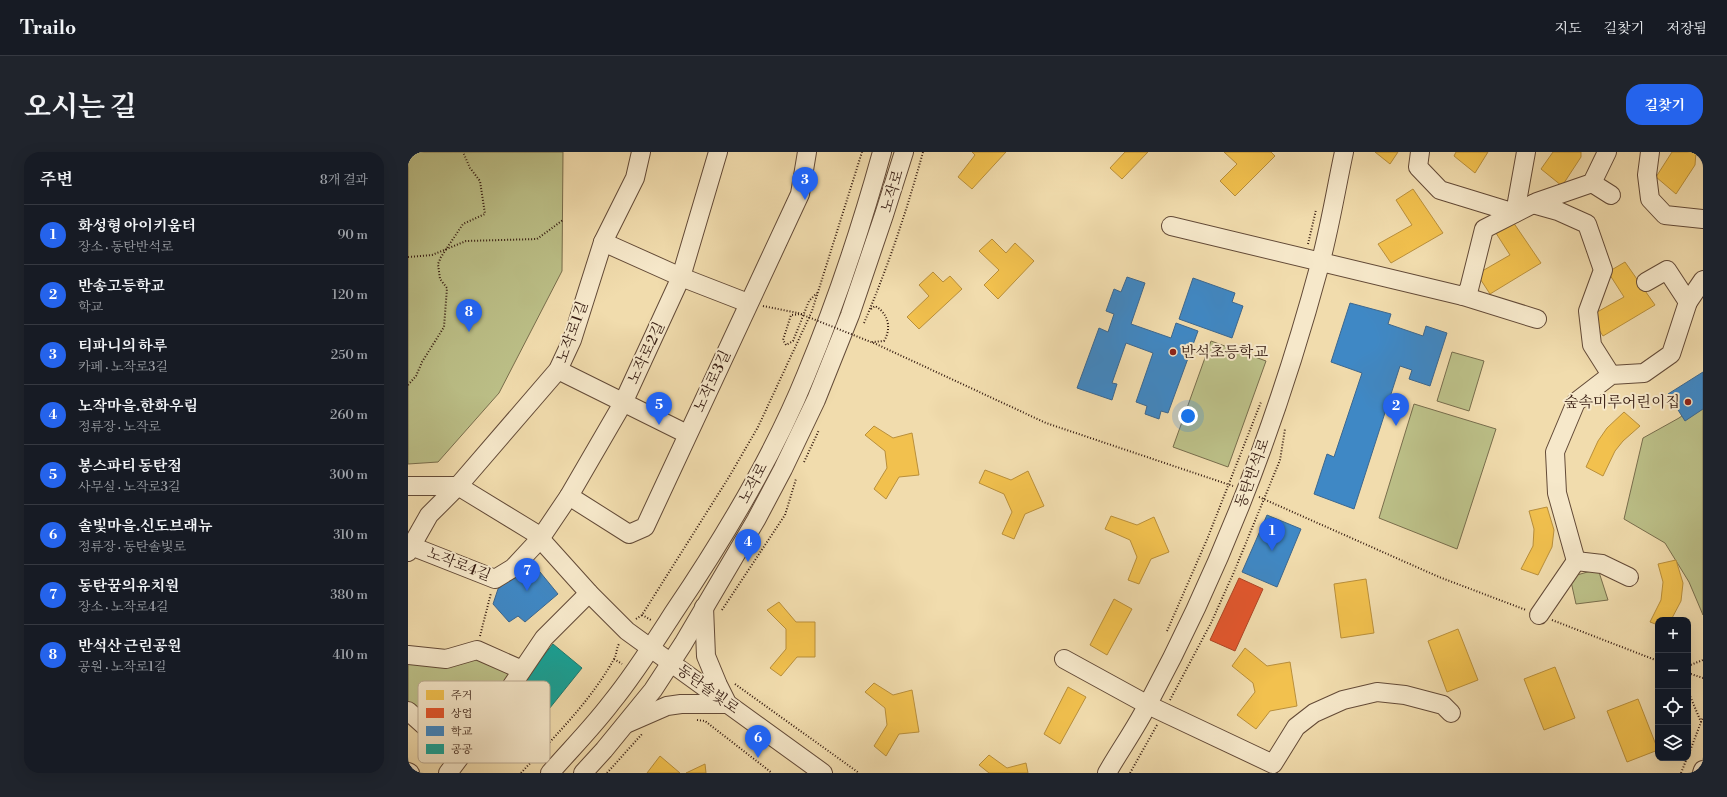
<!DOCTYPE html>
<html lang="ko">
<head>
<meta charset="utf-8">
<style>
  :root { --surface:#171b24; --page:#20242c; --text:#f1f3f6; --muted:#9ea1a6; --line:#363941; --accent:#2563eb }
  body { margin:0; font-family:"Libre Bodoni","Noto Serif KR",serif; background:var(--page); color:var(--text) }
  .controls { position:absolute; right:12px; bottom:12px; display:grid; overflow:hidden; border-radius:8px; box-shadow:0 4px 16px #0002 }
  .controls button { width:36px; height:36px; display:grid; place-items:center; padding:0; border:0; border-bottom:1px solid var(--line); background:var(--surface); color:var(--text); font:20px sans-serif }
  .you { position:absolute; left:780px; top:264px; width:14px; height:14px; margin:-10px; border:3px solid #fff; border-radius:50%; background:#1a73e8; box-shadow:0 0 0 6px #1a73e833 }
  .badge { display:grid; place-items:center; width:26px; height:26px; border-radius:50%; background:var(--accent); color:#fff; font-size:13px; font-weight:700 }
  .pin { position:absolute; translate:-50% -33px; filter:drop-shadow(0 1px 2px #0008) }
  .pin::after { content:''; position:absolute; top:21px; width:14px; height:12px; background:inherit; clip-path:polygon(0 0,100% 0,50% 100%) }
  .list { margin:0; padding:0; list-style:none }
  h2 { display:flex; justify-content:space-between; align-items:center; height:52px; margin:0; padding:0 16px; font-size:17px }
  h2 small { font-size:13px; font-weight:400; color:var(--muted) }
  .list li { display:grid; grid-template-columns:26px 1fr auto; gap:12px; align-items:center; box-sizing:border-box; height:60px; padding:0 16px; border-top:1px solid var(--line) }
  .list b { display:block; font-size:15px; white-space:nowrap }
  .list p { margin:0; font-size:13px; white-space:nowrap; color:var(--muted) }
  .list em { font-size:13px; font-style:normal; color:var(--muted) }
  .icon { flex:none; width:22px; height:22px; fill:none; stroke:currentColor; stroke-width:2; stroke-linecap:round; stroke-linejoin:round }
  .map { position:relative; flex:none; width:1295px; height:621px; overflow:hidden; border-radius:16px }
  header { display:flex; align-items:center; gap:24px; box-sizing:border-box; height:56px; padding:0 20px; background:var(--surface); border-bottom:1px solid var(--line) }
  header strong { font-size:19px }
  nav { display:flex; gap:22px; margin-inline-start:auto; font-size:14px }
  .intro { display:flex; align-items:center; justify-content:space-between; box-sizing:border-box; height:96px; padding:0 24px }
  h1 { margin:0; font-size:28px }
  .button { padding:10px 18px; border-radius:16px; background:var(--accent); color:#fff; font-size:14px; font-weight:700 }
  main { display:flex; gap:24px; padding:0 24px }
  aside { flex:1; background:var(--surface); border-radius:16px; box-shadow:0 4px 16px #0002 }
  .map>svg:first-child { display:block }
</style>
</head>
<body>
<header>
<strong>Trailo</strong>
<nav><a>지도</a><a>길찾기</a><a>저장됨</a></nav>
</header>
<div class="intro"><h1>오시는 길</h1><a class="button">길찾기</a></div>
<main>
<aside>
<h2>주변<small>8개 결과</small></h2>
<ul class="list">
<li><span class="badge">1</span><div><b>화성형 아이키움터</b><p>장소 · 동탄반석로</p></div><em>90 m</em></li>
<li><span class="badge">2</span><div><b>반송고등학교</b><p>학교</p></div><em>120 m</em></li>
<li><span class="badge">3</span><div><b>티파니의 하루</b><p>카페 · 노작로3길</p></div><em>250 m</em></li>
<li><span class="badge">4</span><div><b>노작마을.한화우림</b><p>정류장 · 노작로</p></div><em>260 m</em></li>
<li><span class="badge">5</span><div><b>봉스파티 동탄점</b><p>사무실 · 노작로3길</p></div><em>300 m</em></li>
<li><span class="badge">6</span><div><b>솔빛마을.신도브래뉴</b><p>정류장 · 동탄솔빛로</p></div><em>310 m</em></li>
<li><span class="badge">7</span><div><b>동탄꿈의유치원</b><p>장소 · 노작로4길</p></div><em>380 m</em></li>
<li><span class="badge">8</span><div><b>반석산 근린공원</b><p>공원 · 노작로1길</p></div><em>410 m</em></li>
</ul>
</aside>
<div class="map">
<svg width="1295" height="621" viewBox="0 0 1295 621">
  <rect width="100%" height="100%" fill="#f1dcad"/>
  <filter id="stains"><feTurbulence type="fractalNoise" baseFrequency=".005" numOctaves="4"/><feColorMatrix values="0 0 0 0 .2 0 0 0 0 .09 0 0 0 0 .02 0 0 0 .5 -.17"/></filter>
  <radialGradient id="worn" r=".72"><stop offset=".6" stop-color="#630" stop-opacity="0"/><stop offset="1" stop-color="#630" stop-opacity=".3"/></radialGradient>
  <g fill="#bcc088" stroke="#786d4c">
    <path d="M0 0H155L154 119 91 241 30 310 0 312Z"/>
    <path d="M803 189 858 209 820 315 765 295Z"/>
    <path d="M1044 200 1076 209 1061 259 1029 249Z"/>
    <path d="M1295 249V463L1281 430 1257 391 1216 367 1235 286 1271 266Z"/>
    <path d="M1006 252 1088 277 1049 397 971 366Z"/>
    <path d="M1190 417 1200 448 1168 452 1162 425Z"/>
    <path d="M66 500 109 519 52 599 0 557V504Z"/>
  </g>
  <g fill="#f2c14e" stroke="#b98f3b">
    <path d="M564 0H598L564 37 550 25 567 3Z"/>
    <path d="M717 0H740L714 27 702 16Z"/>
    <path d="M816 0H863L867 4 827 44 812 29 829 12Z"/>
    <path d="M967 0H990L982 12Z"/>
    <path d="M1048 0H1080L1067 21 1046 4Z"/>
    <path d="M1145 0H1173V5L1154 34 1133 17Z"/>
    <path d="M1264 0H1288L1287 13 1268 42 1248 25Z"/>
    <path d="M1005 37 1035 81 983 111 970 92 1004 73 988 48Z"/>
    <path d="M1103 67 1133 111 1082 142 1069 122 1102 103 1086 78Z"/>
    <path d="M584 87 598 101 607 91 626 109 590 147 576 133 591 118 571 99Z"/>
    <path d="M1217 110 1247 153 1195 184 1182 164 1216 145 1200 120Z"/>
    <path d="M525 120 535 130 542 124 554 137 511 177 499 165 521 144 511 133Z"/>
    <path d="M1216 260 1232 274 1215 289 1207 299 1195 324 1178 315 1190 289 1199 276Z"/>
    <path d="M466 274 485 286 504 281 511 323 491 325 478 347 466 337 479 316 477 299 457 283Z"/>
    <path d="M577 318 603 328 620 319 636 354 617 362 606 387 594 382 604 360 596 342 571 331Z"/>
    <path d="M1139 355 1146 378 1144 395 1130 423 1113 417 1125 394 1126 377 1121 359Z"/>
    <path d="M703 364 729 373 746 365 761 400 743 407 731 432 720 428 729 405 722 388 697 377Z"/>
    <path d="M1268 408 1275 431 1273 449 1263 468H1250V473L1242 470 1253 448 1255 430 1250 412Z"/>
    <path d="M958 427 966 481 933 486 926 432Z"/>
    <path d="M706 447 724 457 699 503 682 493Z"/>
    <path d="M371 450 388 470H407V505H389L373 524 362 516 378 497V477L359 458Z"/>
    <path d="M1050 477 1070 528 1039 540 1020 489Z"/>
    <path d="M837 496 859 514 882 510 889 554 862 559 848 577 829 563 847 540 845 531 824 514Z"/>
    <path d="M1147 515 1167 566 1136 578 1116 527Z"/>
    <path d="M466 531 485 543 504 538 511 580 491 582 478 604 466 594 479 573 477 556 457 540Z"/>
    <path d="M660 535 678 545 652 592 636 582Z"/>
    <path d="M1230 547 1250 598 1219 610 1199 559Z"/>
    <path d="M581 603 599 616 618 611 620 621H581L571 613Z"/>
    <path d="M252 604 272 621H239Z"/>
    <path d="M297 612 298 621H278Z"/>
  </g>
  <path fill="#e4572e" stroke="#af4525" d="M831 426 855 437 827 499 802 488Z"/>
  <g fill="#3f88c5" stroke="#3c678f">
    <path d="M719 125 737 131 723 172 763 186 768 171 790 179 760 261 753 259 751 267 737 262 739 254 728 250 745 201 718 191 704 231 709 232 704 248 669 236 691 176 700 180 706 162 698 159 706 137 713 140Z"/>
    <path d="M785 126 827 141 824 150 835 154 824 186 771 167Z"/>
    <path d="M942 151 983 162 980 172 1015 184 1018 174 1039 181 1022 234 1001 227 1004 218 992 214 946 357 906 342 919 302 926 305 954 221 923 210Z"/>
    <path d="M1295 220V257L1277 269 1260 242Z"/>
    <path d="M859 363 893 377 869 435 834 420Z"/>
    <path d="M123 409 150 442 117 470 110 464 101 470 85 452 90 437Z"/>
  </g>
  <path fill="#17a398" stroke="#207a6f" d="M145 492 174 516 137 562 108 538Z"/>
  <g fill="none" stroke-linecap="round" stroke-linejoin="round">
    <g stroke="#634a37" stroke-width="20">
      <g id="minor">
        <path d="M1012 0 1010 15 1032 38 1107 61 1118 0"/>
        <path d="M1242 0 1239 23 1242 47 1257 63 1295 67"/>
        <path d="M1184 31 1203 43"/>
        <path d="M1125 52 1150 59 1179 72 1195 118 1180 159 1184 193 1203 223"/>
        <path d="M763 74 1055 144 1129 167"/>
        <path d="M195 90 273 125 340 151"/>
        <path d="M1055 144 1061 137 1076 77 1129 50 1184 31 1199 0"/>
        <path d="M1280 150 1295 128"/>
        <path d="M150 218 279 282"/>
        <path d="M0 334H50L127 381 181 441 219 479 415 621"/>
        <path d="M161 344 221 382 237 375 392 42 399 0"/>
        <path d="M3 394 87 427 105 416 132 387 161 344 215 251 273 125 310 0"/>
        <path d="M0 400 21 363 50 334 150 218 164 188 195 90 227 26 233 0"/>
        <path d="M1168 409 1149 341 1147 300 1168 250 1203 223 1236 221 1263 202 1280 150 1259 118 1238 130"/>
        <path d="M296 455 298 504 310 533 318 549"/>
        <path d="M1131 463 1168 409 1194 412 1221 425"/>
        <path d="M0 503 38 507 69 498 114 518"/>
        <path d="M656 507 740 553 865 612 888 575 906 561 935 548 969 540 997 543 1035 553 1043 561"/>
        <path d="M0 559 19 576 54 602"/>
        <path d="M220 571 259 554 273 552H319"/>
        <path d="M0 620 2 621"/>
        <path d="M40 621 88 557 136 486 181 441"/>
        <path d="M142 621C162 598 184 576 203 551 226 523 246 491 266 460 316 386 364 307 398 223 428 151 453 76 474 0"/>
        <path d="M175 621 196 598 245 538 275 492 348 368 375 317 408 248 442 163 476 63 496 0"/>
        <path d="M699 621C712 598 728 576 740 552 815 413 871 264 912 112 922 75 928 37 936 0"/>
        <path d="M1294 621 1295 618"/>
      </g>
    </g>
    <g stroke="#341a10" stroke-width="2" stroke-dasharray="1 2" stroke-linecap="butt">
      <path d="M900 92 908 58"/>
      <path d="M0 105 24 103 58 89 129 87 155 68"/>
      <path d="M355 154 390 161"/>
      <path d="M463 157 467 154C480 161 484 176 476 189L464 190"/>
      <path d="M394 162 383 163 375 188 378 193 385 189 401 149 409 141"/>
      <path d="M456 171C480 115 499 58 515 0"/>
      <path d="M468 192 638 271 825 334"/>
      <path d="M0 233 8 224 14 210 36 175 39 136 32 127 30 112 33 105 55 72 77 62 72 29 62 16 55 0"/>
      <path d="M396 310 411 278"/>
      <path d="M851 345 1031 425 1118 458"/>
      <path d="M314 458 377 363 388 327"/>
      <path d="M234 463 243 468"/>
      <path d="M228 467 234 463 321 325 350 275 404 159 454 0"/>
      <path d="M1144 468 1250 509"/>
      <path d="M759 479 800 385 853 250"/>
      <path d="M72 484 83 441"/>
      <path d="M206 507 214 512"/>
      <path d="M1280 514 1295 508"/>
      <path d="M1280 521 1295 526"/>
      <path d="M327 532 451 621"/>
      <path d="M1280 539 1293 570"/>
      <path d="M762 548 803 471 826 420 872 308 877 277"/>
      <path d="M289 568 297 569 364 621"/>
      <path d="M1280 604 1295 565"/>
      <path d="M113 621C146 585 182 550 206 507 209 502 208 497 211 492"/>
      <path d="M199 621 234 582"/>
      <path d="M722 621 749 573"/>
      <path d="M1273 621 1279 606"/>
    </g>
    <use href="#minor" stroke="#f6e8ca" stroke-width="18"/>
    <path stroke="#341a10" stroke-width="2" stroke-dasharray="1 2" stroke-linecap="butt" d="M390 161 468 192"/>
  </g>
  <g fill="#8f2418" stroke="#f6e8ca" stroke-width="1.5">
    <circle cx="765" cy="200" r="4"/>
    <circle cx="1280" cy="250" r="4"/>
  </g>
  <g text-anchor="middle" stroke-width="4" stroke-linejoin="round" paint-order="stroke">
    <g font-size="15" fill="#341a10" stroke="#f6e8ca">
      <text transform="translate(484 39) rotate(-73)" y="5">노작로</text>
      <text transform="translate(164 180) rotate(-70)" y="5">노작로1길</text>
      <text transform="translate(238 201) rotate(-65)" y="5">노작로2길</text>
      <text transform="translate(304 229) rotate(-65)" y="5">노작로3길</text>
      <text transform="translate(844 321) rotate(-70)" y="5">동탄반석로</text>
      <text transform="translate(345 331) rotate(-62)" y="5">노작로</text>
      <text transform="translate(51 412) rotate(21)" y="5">노작로4길</text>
      <text transform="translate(300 537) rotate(36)" y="5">동탄솔빛로</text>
    </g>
    <g font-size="15" fill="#341a10" stroke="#f6e8ca" text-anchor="start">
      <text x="773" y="205">반석초등학교</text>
      <text x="1272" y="255" text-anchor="end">숲속미루어린이집</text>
    </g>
  </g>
  <rect x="10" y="529" width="132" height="82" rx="6" fill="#f6e8ca" stroke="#bcaa92" stroke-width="1"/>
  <rect x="18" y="538" width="18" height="10" fill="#f2c14e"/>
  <rect x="18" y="556" width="18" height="10" fill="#e4572e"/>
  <rect x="18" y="574" width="18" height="10" fill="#3f88c5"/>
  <rect x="18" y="592" width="18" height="10" fill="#17a398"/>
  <g font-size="11" fill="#341a10">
    <text x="43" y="547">주거</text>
    <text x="43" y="565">상업</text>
    <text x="43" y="583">학교</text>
    <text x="43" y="601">공공</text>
  </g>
  <rect width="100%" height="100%" filter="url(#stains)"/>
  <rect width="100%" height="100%" fill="url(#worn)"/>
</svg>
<div class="controls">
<button>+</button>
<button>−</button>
<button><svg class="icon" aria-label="locate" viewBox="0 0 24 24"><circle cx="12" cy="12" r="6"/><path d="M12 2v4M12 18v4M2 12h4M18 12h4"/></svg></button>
<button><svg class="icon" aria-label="layers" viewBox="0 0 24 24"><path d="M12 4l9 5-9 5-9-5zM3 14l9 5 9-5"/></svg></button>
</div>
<div class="you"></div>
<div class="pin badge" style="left:864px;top:399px">1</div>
<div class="pin badge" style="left:988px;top:274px">2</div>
<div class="pin badge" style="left:397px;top:48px">3</div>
<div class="pin badge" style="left:340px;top:410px">4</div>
<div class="pin badge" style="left:251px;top:273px">5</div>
<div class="pin badge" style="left:350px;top:606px">6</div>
<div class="pin badge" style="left:119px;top:439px">7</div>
<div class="pin badge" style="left:61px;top:180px">8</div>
</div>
</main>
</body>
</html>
